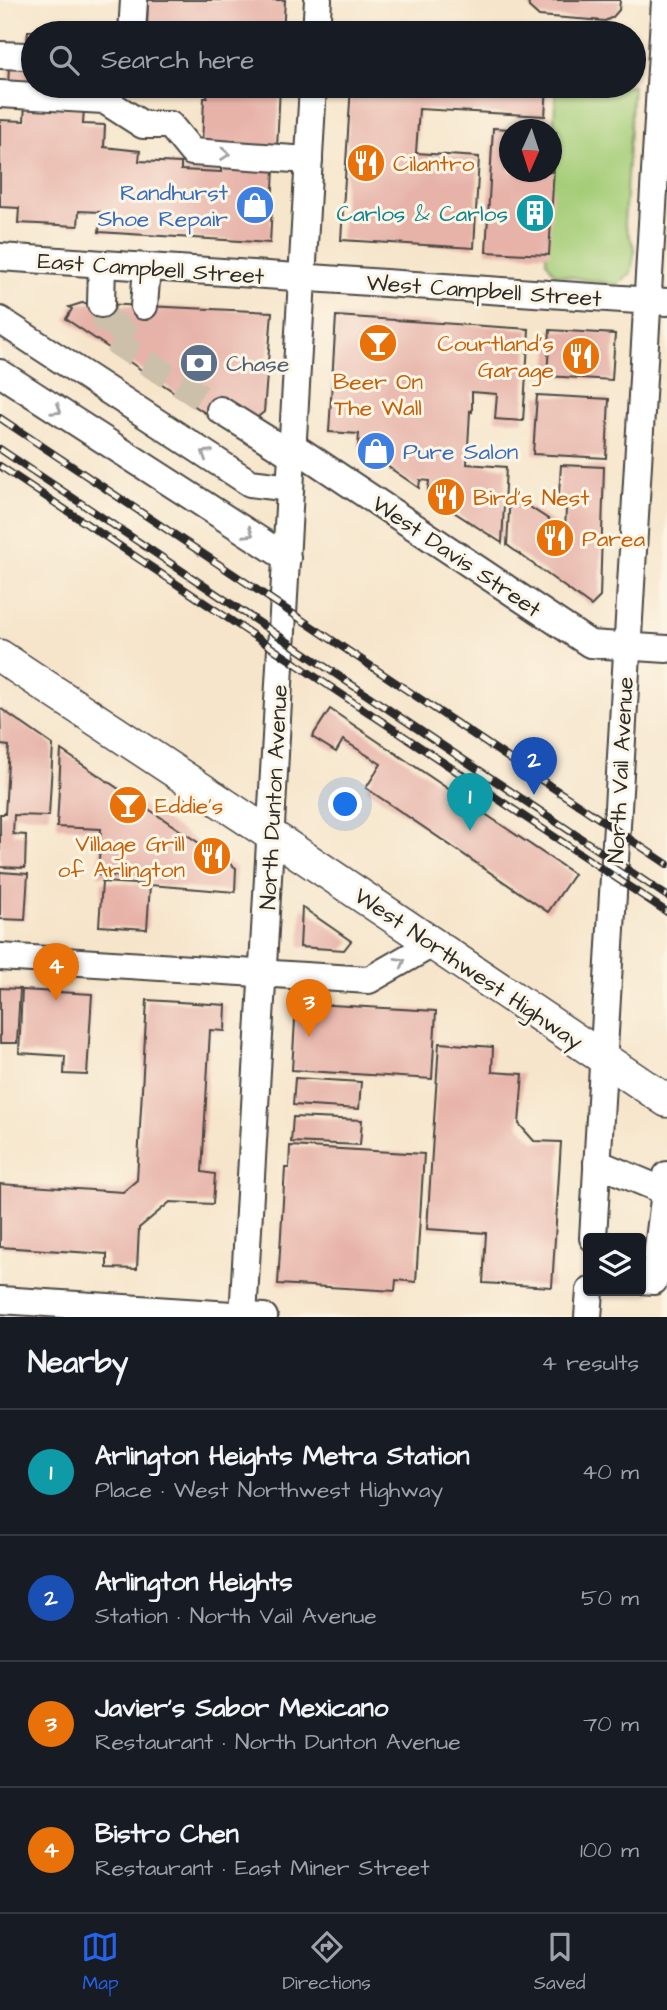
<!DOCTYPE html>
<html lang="en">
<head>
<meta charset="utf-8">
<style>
  :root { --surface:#171b24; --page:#242831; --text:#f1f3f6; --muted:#9ea1a6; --line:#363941; --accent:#2563eb }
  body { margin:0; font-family:"Architects Daughter",sans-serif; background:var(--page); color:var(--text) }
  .controls { position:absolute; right:21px; bottom:21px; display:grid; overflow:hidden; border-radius:7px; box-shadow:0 2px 5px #0004 }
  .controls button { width:63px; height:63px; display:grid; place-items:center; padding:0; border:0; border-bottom:2px solid var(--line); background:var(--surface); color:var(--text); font:35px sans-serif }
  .compass { position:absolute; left:499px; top:119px; width:63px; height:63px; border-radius:50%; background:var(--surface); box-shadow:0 2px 5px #0004; rotate:183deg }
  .you { position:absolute; left:346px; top:805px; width:24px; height:24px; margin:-18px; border:5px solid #fff; border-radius:50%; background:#1a73e8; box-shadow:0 0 0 10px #1a73e833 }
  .badge { display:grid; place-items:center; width:46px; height:46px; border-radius:50%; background:var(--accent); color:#fff; font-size:23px; font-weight:700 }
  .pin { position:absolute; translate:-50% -58px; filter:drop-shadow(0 2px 4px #0008) }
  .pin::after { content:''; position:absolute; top:37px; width:24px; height:21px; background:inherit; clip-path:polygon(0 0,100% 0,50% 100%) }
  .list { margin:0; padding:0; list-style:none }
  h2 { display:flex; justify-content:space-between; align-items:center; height:91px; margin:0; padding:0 28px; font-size:30px }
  h2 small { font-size:23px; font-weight:400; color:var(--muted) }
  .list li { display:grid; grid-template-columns:46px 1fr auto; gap:21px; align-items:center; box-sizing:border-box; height:126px; padding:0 28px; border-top:2px solid var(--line) }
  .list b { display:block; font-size:26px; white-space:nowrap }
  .list p { margin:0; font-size:23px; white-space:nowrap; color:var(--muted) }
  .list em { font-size:23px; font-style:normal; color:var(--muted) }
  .icon { flex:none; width:38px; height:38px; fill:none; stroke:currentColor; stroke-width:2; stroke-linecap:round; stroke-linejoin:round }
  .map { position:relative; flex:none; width:667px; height:1317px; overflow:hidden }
  .search { position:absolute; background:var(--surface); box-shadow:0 2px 5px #0004; left:21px; right:21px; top:21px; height:77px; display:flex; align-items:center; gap:18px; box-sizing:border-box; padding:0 24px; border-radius:38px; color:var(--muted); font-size:26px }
  .sheet { height:595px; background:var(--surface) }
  nav { display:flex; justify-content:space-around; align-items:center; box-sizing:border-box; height:98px; border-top:2px solid var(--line); background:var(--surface); font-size:19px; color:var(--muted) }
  nav a { display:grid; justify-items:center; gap:4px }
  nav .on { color:var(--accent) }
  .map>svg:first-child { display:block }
</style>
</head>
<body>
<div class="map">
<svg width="667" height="1317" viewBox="0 0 667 1317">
  <rect width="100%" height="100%" fill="#fcf5e5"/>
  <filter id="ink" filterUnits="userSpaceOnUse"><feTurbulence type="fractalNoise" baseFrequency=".0143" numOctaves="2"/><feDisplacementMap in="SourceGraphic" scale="14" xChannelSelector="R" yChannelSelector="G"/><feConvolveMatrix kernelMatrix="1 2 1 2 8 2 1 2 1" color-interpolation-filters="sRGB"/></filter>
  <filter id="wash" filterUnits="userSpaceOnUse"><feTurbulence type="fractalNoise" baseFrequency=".00686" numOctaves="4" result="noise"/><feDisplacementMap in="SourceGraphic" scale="28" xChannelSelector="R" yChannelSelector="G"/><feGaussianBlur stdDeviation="1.57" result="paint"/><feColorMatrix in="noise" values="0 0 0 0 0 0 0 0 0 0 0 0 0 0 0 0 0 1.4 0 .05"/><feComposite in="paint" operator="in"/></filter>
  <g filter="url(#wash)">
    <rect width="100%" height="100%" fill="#f6e5cb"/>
    <path fill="#a5cd78" stroke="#687c52" stroke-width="2" d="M556 86H633L624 223 635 249 631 273 617 285 555 274 546 261Z"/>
    <g id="blocks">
      <g fill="#e7b3a9">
        <path d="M148 0H285L283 33H211V29L147 26Z"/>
        <path d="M528 0H620V1L619 10 613 17 605 21 539 16 529 7Z"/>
        <path d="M28 31H33V86L8 87 9 66 25 67Z"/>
        <path d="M208 86H280L277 149 202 146 204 98H207Z"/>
        <path d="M351 86H547L545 116 419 109 416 153 479 157 474 248 341 240Z"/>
        <path d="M25 104 84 107 83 124 105 125 104 147 140 151 139 161 181 163V170L221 172V166L274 169 270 243 99 232 101 212 79 211 78 226 18 223 19 208 0 207V120L24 121Z"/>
        <path d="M493 128 510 129V172H552V132H556L549 255 486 252Z"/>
        <path d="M82 303 272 312 264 412 249 424 214 419 66 319 72 309 69 307Z"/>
        <path d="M336 316 529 329 523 421 495 419 497 394 472 392V412L470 411 467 464 506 467 502 543 432 498 428 490 429 481 420 480 419 488 358 446 359 434 329 432Z"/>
        <path d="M550 330 615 334 612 380 547 376Z"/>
        <path d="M537 395 609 399 606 458 533 454Z"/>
        <path d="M561 465 604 467 600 597 591 606 507 545 510 494 565 530 566 509 558 508Z"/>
        <path d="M0 708 53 745 49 816 14 815 13 834 26 835 25 868 0 867V814H5L9 746 1 745Z"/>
        <path d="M330 709 574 874 548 912 366 788 381 764 343 740 336 752 312 737Z"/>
        <path d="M61 750 236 868 235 892 150 885 147 929 99 926 102 882 150 885V878L98 875 101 829 57 827Z"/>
        <path d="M0 872 28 874 25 920 0 919Z"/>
        <path d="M302 907 351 941 344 950 300 947Z"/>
        <path d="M0 988 20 989 17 1043H0Z"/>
        <path d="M22 990 92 994 87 1075 64 1074 65 1056 19 1053Z"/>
        <path d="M147 1000 226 1005 225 1031 210 1030 202 1172 215 1174 213 1204 170 1202 139 1228 137 1269 107 1268V1254L0 1247V1184L123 1192 137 1180Z"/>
        <path d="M296 1003 436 1011 432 1079 292 1070Z"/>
        <path d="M439 1043 493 1047 492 1072 523 1074 519 1124 534 1141 561 1142 552 1287 483 1283 486 1233 427 1229Z"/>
        <path d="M295 1078 361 1082 359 1109 293 1105Z"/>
        <path d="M293 1117 362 1120 360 1145 291 1142Z"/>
        <path d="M290 1146 424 1154 416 1282 396 1280 395 1291 278 1284 285 1168H289Z"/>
      </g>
    </g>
  </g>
  <g filter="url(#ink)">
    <use href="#blocks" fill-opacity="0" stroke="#494743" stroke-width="2"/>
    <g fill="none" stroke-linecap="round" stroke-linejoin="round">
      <g stroke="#cdc0ab" stroke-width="26" stroke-dasharray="26 13" stroke-linecap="butt">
        <path d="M101 304 111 339 220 410"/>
        <path d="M111 339 144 306"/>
      </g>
      <g stroke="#494743" stroke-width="30">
        <g id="minor">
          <path d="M132 33 134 0"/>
          <path d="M316 33 318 0"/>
          <path d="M0 55 26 56"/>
          <path d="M0 94 104 100 143 125H170L192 152 309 160"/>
          <path d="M0 257 667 302"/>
          <path d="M101 304 102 264"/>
          <path d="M144 306 147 267"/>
          <path d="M0 320 250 483 290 488"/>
          <path d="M0 373 287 558"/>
          <path d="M220 410 292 455"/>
          <path d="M293 446 590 644 667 649"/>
          <path d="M0 957 369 980 432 944"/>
          <path d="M597 1163 667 1192"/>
          <path d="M593 1238 665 0"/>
          <path d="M641 1280 654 1281 667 1175"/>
          <path d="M0 1300 264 1317"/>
          <path d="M243 1317 313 86"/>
          <path d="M588 1317 590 1291"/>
        </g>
      </g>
      <g stroke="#494743" stroke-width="35">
        <path id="major" d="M0 656 271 835 667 1101"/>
      </g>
      <use href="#minor" stroke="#fff" stroke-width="26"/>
      <use href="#major" stroke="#fff" stroke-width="32"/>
      <g stroke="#2b2b2b" stroke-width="8">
        <g id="rail">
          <path d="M0 418 667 864"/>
          <path d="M0 449 667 896"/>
          <path d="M0 466 667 912"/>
        </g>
      </g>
      <use href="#rail" stroke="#fcf5e5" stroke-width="5" stroke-dasharray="16" stroke-linecap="butt"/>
    </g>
    <defs><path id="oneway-chevron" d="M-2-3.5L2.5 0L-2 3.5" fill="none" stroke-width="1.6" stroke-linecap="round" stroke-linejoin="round" transform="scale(1.75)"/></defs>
    <g stroke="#a0a0a0">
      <use href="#oneway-chevron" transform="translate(225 154) rotate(4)"/>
      <use href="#oneway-chevron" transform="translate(57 410) rotate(33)"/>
      <use href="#oneway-chevron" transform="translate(206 454) rotate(-147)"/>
      <use href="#oneway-chevron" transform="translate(249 533) rotate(33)"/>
      <use href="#oneway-chevron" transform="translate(401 962) rotate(-30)"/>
    </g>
  </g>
  <defs>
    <g id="restaurant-disc" transform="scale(2.0125)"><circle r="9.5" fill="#e8710a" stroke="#fcf5e5"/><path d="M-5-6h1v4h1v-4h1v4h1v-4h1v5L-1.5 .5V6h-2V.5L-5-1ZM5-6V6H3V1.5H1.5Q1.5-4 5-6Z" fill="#fff"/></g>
    <g id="shop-disc" transform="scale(2.0125)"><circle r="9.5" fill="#3f7fe0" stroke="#fcf5e5"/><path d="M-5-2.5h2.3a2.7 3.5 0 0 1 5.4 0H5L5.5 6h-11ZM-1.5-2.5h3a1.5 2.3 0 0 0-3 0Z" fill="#fff"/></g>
    <g id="building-disc" transform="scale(2.0125)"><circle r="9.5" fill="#0f9aa8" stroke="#fcf5e5"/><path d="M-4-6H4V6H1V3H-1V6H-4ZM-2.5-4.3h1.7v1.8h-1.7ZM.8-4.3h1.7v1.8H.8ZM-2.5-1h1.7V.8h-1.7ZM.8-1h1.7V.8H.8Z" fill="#fff"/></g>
    <g id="bar-disc" transform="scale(2.0125)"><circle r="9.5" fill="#e8710a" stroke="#fcf5e5"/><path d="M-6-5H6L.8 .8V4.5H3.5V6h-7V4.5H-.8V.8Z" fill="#fff"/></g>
    <g id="bank-disc" transform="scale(2.0125)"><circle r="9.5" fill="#5c6f8a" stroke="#fcf5e5"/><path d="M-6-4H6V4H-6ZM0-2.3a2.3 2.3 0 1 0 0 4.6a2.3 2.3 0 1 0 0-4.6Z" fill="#fff"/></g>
  </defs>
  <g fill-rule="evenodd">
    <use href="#restaurant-disc" x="366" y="163"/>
    <use href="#shop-disc" x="255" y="205"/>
    <use href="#building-disc" x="535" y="213"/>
    <use href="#bar-disc" x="378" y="343"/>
    <use href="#restaurant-disc" x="581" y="356"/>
    <use href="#bank-disc" x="199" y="363"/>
    <use href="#shop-disc" x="376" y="451"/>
    <use href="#restaurant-disc" x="446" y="497"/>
    <use href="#restaurant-disc" x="555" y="538"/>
    <use href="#bar-disc" x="128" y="805"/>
    <use href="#restaurant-disc" x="212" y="856"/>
  </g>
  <g text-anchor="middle" stroke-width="6" stroke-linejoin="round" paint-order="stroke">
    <g font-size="23" fill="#c56008" stroke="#fcf5e5" text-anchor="start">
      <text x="393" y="171">Cilantro</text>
      <text x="554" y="351" text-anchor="end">Courtland's<tspan x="554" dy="26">Garage</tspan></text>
      <text x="378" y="389" text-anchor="middle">Beer On<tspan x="378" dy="26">The Wall</tspan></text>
      <text x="473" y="505">Bird's Nest</text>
      <text x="582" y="546">Parea</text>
      <text x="155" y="813">Eddie's</text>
      <text x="185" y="851" text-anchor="end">Village Grill<tspan x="185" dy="26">of Arlington</tspan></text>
    </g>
    <g font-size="23" fill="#366cbe" stroke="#fcf5e5" text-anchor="end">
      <text x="228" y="200">Randhurst<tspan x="228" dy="26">Shoe Repair</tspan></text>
      <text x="403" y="459" text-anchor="start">Pure Salon</text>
    </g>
    <g font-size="23" fill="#0d838f" stroke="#fcf5e5" text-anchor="end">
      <text x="508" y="221">Carlos &amp; Carlos</text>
    </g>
    <g font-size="23" fill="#2b2b2b" stroke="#fcf5e5">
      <text transform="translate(151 268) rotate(4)" y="8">East Campbell Street</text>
      <text transform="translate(484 290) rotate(4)" y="8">West Campbell Street</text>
      <text transform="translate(457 556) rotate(34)" y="8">West Davis Street</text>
      <text transform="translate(620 770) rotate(-87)" y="8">North Vail Avenue</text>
      <text transform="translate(273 797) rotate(-87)" y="8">North Dunton Avenue</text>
      <text transform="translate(469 968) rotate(34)" y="8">West Northwest Highway</text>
    </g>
    <g font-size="23" fill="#4e5e75" stroke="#fcf5e5" text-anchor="start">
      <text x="226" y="371">Chase</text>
    </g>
  </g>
</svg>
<div class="controls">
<button><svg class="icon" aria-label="layers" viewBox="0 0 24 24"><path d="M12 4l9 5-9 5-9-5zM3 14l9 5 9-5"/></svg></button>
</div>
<svg class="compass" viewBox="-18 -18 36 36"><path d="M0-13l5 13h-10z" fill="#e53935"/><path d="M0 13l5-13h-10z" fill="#9ea1a6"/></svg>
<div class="you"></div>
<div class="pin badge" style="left:470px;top:831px;background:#0f9aa8">1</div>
<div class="pin badge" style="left:534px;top:795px;background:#1a4fb4">2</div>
<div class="pin badge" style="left:309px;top:1037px;background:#e8710a">3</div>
<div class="pin badge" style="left:56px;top:1001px;background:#e8710a">4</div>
<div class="search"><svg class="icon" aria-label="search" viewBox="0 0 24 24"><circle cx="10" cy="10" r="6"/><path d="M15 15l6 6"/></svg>Search here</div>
</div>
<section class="sheet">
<h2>Nearby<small>4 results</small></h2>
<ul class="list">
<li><span class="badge" style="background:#0f9aa8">1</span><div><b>Arlington Heights Metra Station</b><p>Place · West Northwest Highway</p></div><em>40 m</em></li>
<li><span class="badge" style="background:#1a4fb4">2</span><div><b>Arlington Heights</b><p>Station · North Vail Avenue</p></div><em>50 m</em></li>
<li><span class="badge" style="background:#e8710a">3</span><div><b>Javier's Sabor Mexicano</b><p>Restaurant · North Dunton Avenue</p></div><em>70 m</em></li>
<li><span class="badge" style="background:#e8710a">4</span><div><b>Bistro Chen</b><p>Restaurant · East Miner Street</p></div><em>100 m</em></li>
</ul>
</section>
<nav>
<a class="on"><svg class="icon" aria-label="map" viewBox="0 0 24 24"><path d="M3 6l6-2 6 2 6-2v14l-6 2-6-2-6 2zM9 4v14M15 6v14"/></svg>Map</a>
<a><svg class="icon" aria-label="directions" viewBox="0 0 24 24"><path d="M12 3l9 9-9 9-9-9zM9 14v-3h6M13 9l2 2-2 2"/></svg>Directions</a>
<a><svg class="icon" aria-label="saved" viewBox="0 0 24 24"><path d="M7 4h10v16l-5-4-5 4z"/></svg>Saved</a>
</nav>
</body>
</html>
